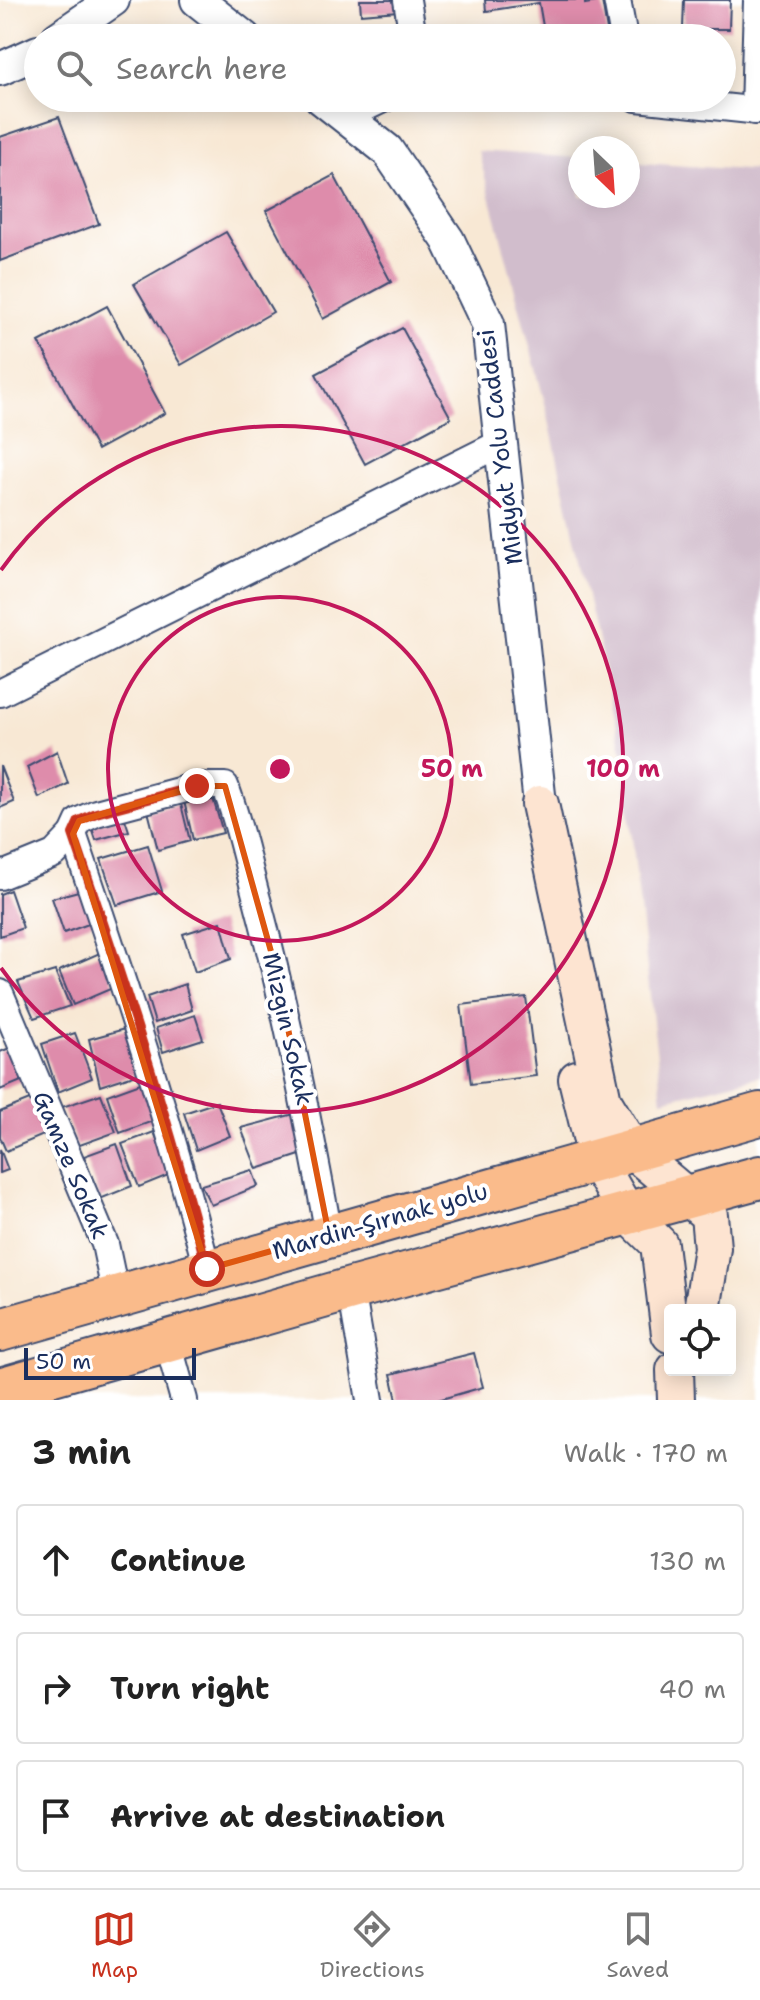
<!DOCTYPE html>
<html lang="en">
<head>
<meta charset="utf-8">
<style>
  :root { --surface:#fff; --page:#f6f6f6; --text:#222; --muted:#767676; --line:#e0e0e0; --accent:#c8321e }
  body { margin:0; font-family:"Shantell Sans",sans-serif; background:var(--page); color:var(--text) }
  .controls { position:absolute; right:24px; bottom:24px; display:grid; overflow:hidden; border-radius:8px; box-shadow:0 4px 20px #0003 }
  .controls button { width:72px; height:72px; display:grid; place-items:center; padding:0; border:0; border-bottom:2px solid var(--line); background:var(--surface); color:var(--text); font:40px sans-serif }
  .compass { position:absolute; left:568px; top:136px; width:72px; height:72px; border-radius:50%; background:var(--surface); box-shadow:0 4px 20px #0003; rotate:155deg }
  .scale { position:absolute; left:24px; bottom:20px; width:172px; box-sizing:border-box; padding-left:8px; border:4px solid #1b2f5e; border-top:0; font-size:22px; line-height:28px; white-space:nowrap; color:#1b2f5e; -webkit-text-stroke:6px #fff; paint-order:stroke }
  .stop { position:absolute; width:24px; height:24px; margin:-18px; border:6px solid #c8321e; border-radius:50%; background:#fff }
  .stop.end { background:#c8321e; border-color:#fff; box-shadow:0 2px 8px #0008 }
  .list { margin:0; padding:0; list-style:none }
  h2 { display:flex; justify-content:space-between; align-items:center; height:104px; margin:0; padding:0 32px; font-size:34px }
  h2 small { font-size:26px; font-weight:400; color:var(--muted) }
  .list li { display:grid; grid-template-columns:52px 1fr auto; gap:24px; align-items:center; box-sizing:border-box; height:112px; margin:0 16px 16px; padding:0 16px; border:2px solid var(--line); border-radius:8px }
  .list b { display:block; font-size:30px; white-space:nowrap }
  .list em { font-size:26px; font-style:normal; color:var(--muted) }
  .icon { flex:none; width:44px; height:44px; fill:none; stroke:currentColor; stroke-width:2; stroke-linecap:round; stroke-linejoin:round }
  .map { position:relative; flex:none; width:760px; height:1400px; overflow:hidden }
  .search { position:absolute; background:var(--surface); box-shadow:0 4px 20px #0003; left:24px; right:24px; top:24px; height:88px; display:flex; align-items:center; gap:20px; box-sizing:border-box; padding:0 28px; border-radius:44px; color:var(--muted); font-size:30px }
  .sheet { height:488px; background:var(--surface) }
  nav { display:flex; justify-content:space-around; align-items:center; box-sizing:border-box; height:112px; border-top:2px solid var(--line); background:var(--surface); font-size:22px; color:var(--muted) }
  nav a { display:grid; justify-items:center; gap:4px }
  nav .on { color:var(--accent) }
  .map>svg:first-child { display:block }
</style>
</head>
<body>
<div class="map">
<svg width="760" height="1400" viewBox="0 0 760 1400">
  <rect width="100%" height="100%" fill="#fff"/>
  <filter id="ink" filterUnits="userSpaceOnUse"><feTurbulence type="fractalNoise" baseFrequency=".0125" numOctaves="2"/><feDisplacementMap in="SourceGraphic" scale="16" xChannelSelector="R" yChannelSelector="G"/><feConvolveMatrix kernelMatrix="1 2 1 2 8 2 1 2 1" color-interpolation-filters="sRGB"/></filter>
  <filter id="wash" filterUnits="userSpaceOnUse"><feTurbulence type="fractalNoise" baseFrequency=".006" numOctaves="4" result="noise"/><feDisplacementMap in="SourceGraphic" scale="32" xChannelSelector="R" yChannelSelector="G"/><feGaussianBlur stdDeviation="1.8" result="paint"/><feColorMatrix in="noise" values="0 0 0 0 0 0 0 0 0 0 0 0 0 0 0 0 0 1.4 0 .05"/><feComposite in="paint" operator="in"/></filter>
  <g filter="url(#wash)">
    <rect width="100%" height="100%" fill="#f8e8d4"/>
    <path fill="#d1bdcc" d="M478 151 580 158V196H628V162L760 171V1076L662 1100 622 749 546 407Z"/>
    <g id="blocks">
      <g fill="#de8cab">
        <path d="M360 0H397L398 11 361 14Z"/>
        <path d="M485 0H585V4L602 1 608 36 545 38 539 3 486 11Z"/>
        <path d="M684 0H730L729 29H683Z"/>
        <path d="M59 117 99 224 0 261V137Z"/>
        <path d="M334 175 391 282 323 319 266 211Z"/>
        <path d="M226 232 273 312 181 365 134 284Z"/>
        <path d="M107 306 165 413 97 450 39 342Z"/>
        <path d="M402 328 451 418 365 464 316 374Z"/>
        <path d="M57 751 68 784 39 798 27 767Z"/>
        <path d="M0 766 14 802 0 808Z"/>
        <path d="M212 795 223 833 193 840 184 801Z"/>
        <path d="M181 804 190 841 158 850 148 811Z"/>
        <path d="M124 816 129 831 96 840 91 825Z"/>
        <path d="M148 845 162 891 117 905 101 859Z"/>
        <path d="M86 889 94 922 64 933 52 898Z"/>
        <path d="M10 890 23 928 0 936V894Z"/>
        <path d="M221 922 231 959 195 972 183 934Z"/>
        <path d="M104 951 115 987 73 1005 59 971Z"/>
        <path d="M55 971 70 1006 34 1018 18 982Z"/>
        <path d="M185 984 192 1010 155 1023 147 997Z"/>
        <path d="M526 997 536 1076 471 1084 461 1005Z"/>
        <path d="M195 1015 203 1039 163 1052 156 1028Z"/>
        <path d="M128 1028 140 1073 100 1086 89 1039Z"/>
        <path d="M75 1033 92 1078 58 1092 42 1044Z"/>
        <path d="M12 1047 26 1079 0 1090V1052Z"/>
        <path d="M143 1082 156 1120 120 1133 107 1095Z"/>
        <path d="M101 1094 116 1132 77 1146 62 1107Z"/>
        <path d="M32 1099 46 1134 6 1151 0 1137V1112Z"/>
        <path d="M217 1102 230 1136 196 1150 184 1113Z"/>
        <path d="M298 1113 309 1152 257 1169 241 1128Z"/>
        <path d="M154 1132 171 1174 139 1187 122 1144Z"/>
        <path d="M117 1144 132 1186 100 1199 84 1156Z"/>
        <path d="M0 1149 8 1170 0 1173Z"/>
        <path d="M252 1170 258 1186 211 1205 201 1185Z"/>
        <path d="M474 1353 483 1387 438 1400H397L391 1374Z"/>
      </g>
    </g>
  </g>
  <g filter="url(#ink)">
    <use href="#blocks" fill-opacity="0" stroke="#3c4b70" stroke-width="2"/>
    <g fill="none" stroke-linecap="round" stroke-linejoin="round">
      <g stroke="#3c4b70" stroke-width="30">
        <g id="minor">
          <path d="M407 0 412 31"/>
          <path d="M617 0 624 38"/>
          <path d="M637 98 760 111"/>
          <path d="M754 111 757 0"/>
          <path d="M346 117 385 98"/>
          <path d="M0 693 501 443"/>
          <path d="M73 834C122 978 170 1122 207 1269"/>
          <path d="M0 876 54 854 73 834 79 821 96 813 197 786H225C240 824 247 863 258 903 287 1012 309 1124 329 1235"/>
          <path d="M0 993 105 1244 116 1296"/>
          <path d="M351 1289 370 1400"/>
          <path d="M168 1343 184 1400"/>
        </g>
      </g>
      <g stroke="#3c4b70" stroke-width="36">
        <g id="tertiary">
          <path d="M197 0 245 38"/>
          <path d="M58 38 113 0"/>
          <path d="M0 69 38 52"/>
          <path d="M321 98 387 150 448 240 488 324 540 804"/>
        </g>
      </g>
      <g stroke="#3c4b70" stroke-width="40">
        <g id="secondary">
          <path d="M540 804 603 1101 633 1151 709 1215 712 1248 702 1310"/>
          <path d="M577 1079 597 1161 627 1213 659 1244 670 1334"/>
          <path d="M675 1370 676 1400"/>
        </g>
      </g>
      <g stroke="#3c4b70" stroke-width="46">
        <g id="trunk">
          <path d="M0 1330 760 1114"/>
          <path d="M0 1389 351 1289 760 1177"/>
        </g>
      </g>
      <use href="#minor" stroke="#fff" stroke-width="26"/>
      <use href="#tertiary" stroke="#fff" stroke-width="32"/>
      <use href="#secondary" stroke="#fde4d1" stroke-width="36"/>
      <use href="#trunk" stroke="#fabb8b" stroke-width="42"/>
    </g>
  </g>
  <g fill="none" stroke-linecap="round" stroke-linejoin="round" filter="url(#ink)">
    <path stroke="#c8321e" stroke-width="10" d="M197 786 96 813 79 821 73 834C122 978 170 1122 207 1269"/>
  </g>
  <path fill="none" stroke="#de5710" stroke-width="6" stroke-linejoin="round" d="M197 786H225L277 973 329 1235 207 1269 73 834 79 821Z"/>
  <g fill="none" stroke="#c2185b" stroke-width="4">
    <circle cx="280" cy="769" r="172"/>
    <path d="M1 570A343 343 0 1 1 1 968"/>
  </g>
  <g text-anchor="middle" stroke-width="8" stroke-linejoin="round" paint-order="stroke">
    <g font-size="24" fill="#1b2f5e" stroke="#fff">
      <text transform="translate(500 447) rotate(-97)" y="8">Midyat Yolu Caddesi</text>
      <text transform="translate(288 1029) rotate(77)" y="8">Mizgin Sokak</text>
      <text transform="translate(71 1165) rotate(67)" y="8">Gamze Sokak</text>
      <text transform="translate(380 1221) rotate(-16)" y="8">Mardin-Şırnak yolu</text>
    </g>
  </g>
  <circle cx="280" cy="769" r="12" fill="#c2185b" stroke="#fff" stroke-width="4"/>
  <g font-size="24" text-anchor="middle" font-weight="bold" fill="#c2185b" stroke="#fff" stroke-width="8" stroke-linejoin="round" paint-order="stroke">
    <text x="452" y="777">50 m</text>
    <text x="623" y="777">100 m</text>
  </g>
</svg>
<div class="controls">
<button><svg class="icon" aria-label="locate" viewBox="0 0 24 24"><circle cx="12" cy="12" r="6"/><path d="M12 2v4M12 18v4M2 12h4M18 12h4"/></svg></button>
</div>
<svg class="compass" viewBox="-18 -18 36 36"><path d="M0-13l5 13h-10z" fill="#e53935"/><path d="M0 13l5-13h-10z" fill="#767676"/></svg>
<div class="scale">50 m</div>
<div class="stop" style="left:207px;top:1269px"></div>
<div class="stop end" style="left:197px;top:786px"></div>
<div class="search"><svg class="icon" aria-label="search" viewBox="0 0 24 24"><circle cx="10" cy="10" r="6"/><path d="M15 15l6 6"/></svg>Search here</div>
</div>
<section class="sheet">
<h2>3 min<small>Walk · 170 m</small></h2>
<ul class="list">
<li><svg class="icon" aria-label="ahead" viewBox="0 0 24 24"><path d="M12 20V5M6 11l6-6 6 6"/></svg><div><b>Continue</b></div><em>130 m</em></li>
<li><svg class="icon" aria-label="right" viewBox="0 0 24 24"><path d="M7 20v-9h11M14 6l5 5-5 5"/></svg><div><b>Turn right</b></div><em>40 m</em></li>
<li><svg class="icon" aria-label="arrive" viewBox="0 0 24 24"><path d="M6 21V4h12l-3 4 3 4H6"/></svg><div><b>Arrive at destination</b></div></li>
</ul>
</section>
<nav>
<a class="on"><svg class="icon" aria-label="map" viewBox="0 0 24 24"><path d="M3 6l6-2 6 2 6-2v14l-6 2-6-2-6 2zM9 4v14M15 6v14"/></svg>Map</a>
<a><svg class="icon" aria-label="directions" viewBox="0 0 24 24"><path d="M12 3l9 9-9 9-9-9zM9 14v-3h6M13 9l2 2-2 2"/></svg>Directions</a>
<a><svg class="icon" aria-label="saved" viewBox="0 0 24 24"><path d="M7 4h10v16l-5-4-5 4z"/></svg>Saved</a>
</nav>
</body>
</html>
